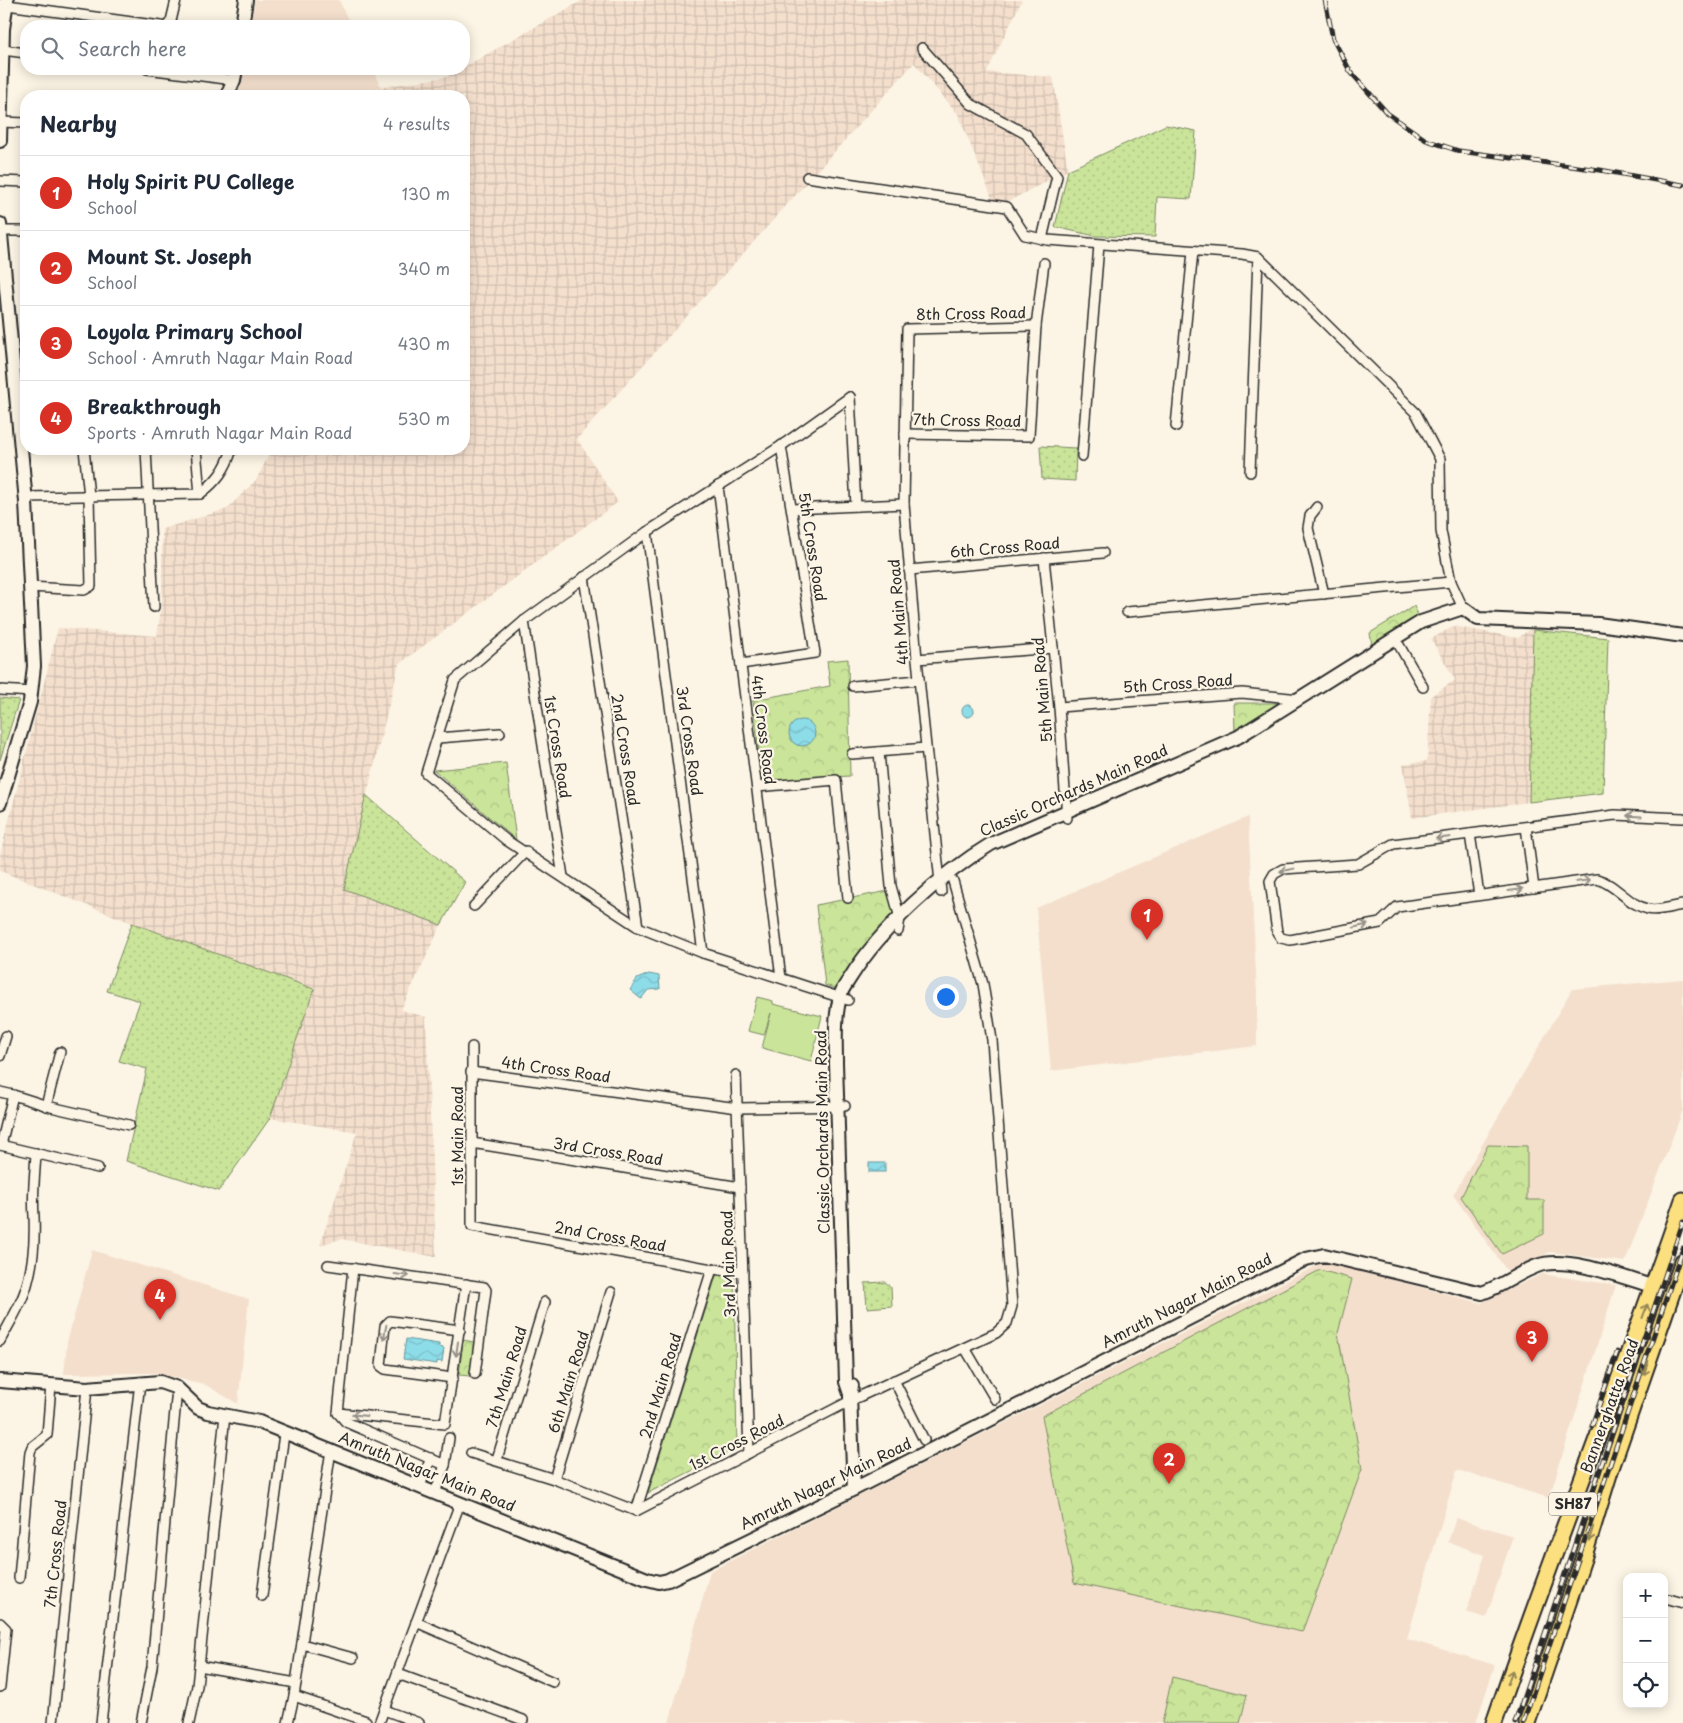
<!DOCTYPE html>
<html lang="en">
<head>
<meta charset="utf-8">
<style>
  :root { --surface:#fff; --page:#f6f6f7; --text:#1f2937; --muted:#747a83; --line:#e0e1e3; --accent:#d93025 }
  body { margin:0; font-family:"Playpen Sans",sans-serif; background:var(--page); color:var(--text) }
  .controls { position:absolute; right:15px; bottom:15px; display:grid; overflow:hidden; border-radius:10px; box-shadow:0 2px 12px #0003 }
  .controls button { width:45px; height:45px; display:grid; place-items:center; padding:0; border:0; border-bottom:1px solid var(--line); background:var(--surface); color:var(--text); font:25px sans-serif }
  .you { position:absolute; left:945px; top:996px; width:18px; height:18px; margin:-12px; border:4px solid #fff; border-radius:50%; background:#1a73e8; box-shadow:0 0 0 8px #1a73e833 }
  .badge { display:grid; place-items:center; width:32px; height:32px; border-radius:50%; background:var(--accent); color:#fff; font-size:16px; font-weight:700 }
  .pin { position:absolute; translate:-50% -41px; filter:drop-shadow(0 1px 2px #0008) }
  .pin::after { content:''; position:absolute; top:26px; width:18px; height:15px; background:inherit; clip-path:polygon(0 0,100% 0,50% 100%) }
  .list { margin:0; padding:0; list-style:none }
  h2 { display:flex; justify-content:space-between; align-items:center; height:65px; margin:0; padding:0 20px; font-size:21px }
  h2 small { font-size:16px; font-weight:400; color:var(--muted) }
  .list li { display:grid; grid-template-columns:32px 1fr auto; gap:15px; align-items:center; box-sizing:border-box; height:75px; padding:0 20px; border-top:1px solid var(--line) }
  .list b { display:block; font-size:19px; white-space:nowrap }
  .list p { margin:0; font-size:16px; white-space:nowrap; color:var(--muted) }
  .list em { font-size:16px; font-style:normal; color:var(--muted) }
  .icon { flex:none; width:28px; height:28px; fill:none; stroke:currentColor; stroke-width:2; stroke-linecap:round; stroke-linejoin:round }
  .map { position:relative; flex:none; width:1683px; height:1723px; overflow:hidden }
  .search { position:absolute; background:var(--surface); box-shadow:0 2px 12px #0003; left:20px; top:20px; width:450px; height:55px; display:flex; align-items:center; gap:12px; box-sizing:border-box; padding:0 18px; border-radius:20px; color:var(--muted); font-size:19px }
  .panel { position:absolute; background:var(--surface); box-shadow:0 2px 12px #0003; left:20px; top:90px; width:450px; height:365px; border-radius:20px }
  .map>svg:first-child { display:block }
</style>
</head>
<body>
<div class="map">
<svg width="1683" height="1723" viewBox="0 0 1683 1723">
  <defs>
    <pattern id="industrial-grid" width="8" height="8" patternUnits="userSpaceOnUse" patternTransform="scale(1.25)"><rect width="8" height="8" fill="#f4dfcd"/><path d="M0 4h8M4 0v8" fill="none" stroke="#d1c0b0"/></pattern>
    <pattern id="grass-dots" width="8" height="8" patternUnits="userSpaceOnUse" patternTransform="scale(1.25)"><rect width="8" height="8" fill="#cae49a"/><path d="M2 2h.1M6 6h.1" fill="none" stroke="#aec485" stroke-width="1.8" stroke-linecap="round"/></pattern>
    <pattern id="forest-crowns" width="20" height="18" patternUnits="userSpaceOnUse" patternTransform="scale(1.25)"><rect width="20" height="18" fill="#cae49a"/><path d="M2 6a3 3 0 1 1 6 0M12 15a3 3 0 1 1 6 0" fill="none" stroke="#aec485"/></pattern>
    <pattern id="water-waves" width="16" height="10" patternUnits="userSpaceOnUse" patternTransform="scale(1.25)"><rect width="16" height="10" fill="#8ddde9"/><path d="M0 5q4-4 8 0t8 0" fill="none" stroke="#7abec8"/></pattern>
  </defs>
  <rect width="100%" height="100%" fill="#fcf5e5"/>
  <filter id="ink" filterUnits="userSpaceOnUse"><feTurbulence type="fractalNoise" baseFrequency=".02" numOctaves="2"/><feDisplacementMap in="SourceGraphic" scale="10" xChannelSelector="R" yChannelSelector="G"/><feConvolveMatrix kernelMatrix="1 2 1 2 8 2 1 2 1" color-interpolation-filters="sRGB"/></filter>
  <g filter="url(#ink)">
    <g fill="#f4dfcd">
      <path d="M255 0H339L351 26H250Z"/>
      <path d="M243 69H372L381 87 324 96H238Z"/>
      <path d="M1248 817 1257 992V1046L1051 1071 1036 908Z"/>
      <path d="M1683 979V1110L1625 1262 1550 1252 1507 1271 1453 1195 1572 989Z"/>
      <path d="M92 1250 249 1299 238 1404 204 1384 154 1373 64 1374 67 1342Z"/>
      <path d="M1324 1262 1481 1303 1542 1274 1616 1285 1549 1498 1457 1470 1407 1639 1495 1665 1476 1723H669L710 1571Z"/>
      <path d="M1456 1518 1513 1536 1486 1618 1466 1612 1485 1555 1448 1542Z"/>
    </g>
    <g fill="url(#industrial-grid)">
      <path d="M583 0H1022L987 72 1053 77 1068 170 996 208 958 114 914 63 577 439 618 502 399 664 344 888 441 925 401 1010 426 1017 436 1257 341 1239 320 1245 357 1132 270 1118 314 989 132 923 0 871V855L58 628 157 636 162 601V529L227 509 256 480 272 449H464V96H324L446 77Z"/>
      <path d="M1454 626 1518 638 1529 630H1533L1529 802 1412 818 1403 764 1427 761 1431 696 1455 680 1431 639Z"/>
    </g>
    <g fill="url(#grass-dots)" stroke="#7a8862">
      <path d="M1166 125 1196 131 1191 199 1157 197 1155 237 1095 236 1055 227 1068 170Z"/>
      <path d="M1040 446 1076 448 1075 481 1042 479Z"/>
      <path d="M1533 630 1608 638 1603 793 1529 802Z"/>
      <path d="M0 698 19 700 0 760Z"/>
      <path d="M366 795 465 882 441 925 344 889Z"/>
      <path d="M132 923 314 989 270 1118 219 1191 126 1161 147 1069 119 1061 140 1001 107 991Z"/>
      <path d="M885 1282 891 1287 892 1306 867 1308 865 1283Z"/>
    </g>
    <g fill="url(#forest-crowns)" stroke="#7a8862">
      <path d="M1414 606 1419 619 1372 646 1370 633Z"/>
      <path d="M848 659 850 776 762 781 753 700 830 686 827 661Z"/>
      <path d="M1234 703H1282L1235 731Z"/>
      <path d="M506 763 516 840 434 770Z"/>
      <path d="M888 891 896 916 837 989 825 985 816 905Z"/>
      <path d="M1488 1145 1527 1146V1200H1544V1234L1502 1254 1461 1197Z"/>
      <path d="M1320 1270 1352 1279 1338 1333 1362 1469 1302 1632 1074 1583 1042 1416Z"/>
      <path d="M717 1273 734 1276 737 1448 648 1493Z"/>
      <path d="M463 1340 474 1342 470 1376 459 1375Z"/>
      <path d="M1172 1677 1247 1695 1240 1723H1162Z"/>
    </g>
    <path fill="#cae49a" stroke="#7a8862" d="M757 997 773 1001V1004L822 1016 811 1061 762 1048 771 1013 764 1035 748 1031Z"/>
    <g fill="url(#water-waves)" stroke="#66969d">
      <circle cx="968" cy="711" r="6"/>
      <circle cx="802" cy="733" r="13"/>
      <path d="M649 974 659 976 660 989 648 990 641 999 630 990 637 979Z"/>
      <rect x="869" y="1163" width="16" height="9"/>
      <path d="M406 1339 439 1344V1347L444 1348 442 1362 437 1361V1364L403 1359Z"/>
    </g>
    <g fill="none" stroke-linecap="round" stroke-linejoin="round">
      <g stroke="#2b2b2b" stroke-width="12">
        <g id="street">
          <path d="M0 4 161 26"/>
          <path d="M167 26 171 21 176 0"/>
          <path d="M922 48 971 104 1026 134 1057 176 1042 239"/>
          <path d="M3 50 26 53"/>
          <path d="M147 69 234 80"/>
          <path d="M1 122 26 123"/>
          <path d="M807 177 1007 207 1025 235 1047 240 1242 254 1258 257 1416 413 1440 459 1441 531 1451 582 1463 608"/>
          <path d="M0 181 26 182"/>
          <path d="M1 231H26"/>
          <path d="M850 397 856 506"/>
          <path d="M1176 426 1193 251"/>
          <path d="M905 434 1029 436 1036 326 1044 263"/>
          <path d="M146 449 154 607"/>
          <path d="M196 449 200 494"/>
          <path d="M1082 456 1099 245"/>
          <path d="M1250 472 1258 257"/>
          <path d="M718 486 781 978"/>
          <path d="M26 497 200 494C217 481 226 469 232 449"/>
          <path d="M1317 507 1310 516 1308 528 1324 594"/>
          <path d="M792 509 904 504"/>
          <path d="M647 532 703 953"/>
          <path d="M1044 558 1059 707 1067 818"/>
          <path d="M909 570 1103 553"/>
          <path d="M584 577 638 927"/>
          <path d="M29 587 84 590 91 586 89 496 84 449"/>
          <path d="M1127 612 1451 582"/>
          <path d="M524 621 563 877"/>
          <path d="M1399 645 1423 687"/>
          <path d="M917 659 1053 648"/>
          <path d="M741 664 815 653 781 446"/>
          <path d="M853 686 919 680"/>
          <path d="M0 690 32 692"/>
          <path d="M1059 707 1242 693 1299 699"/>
          <path d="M438 738 500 733"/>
          <path d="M879 752 891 886 900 918 898 931"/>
          <path d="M852 754 926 748"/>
          <path d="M757 787 836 780 848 898"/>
          <path d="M1683 818 1615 815 1393 844 1358 864 1283 869 1274 874 1270 881 1277 932 1281 938 1290 940 1380 923 1397 907 1597 879C1616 884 1628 905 1648 909 1657 912 1673 906 1683 905"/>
          <path d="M1526 827 1534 888"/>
          <path d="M1470 834 1479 895"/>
          <path d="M941 892 917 659 904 504 907 329 1036 326"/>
          <path d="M474 906 526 851"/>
          <path d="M848 1000 703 953 638 927 506 840 426 773 455 680 524 621 647 532 781 446 850 397"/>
          <path d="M472 1047V1226L712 1269 743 1272"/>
          <path d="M0 1056 6 1036"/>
          <path d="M471 1072 738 1108 845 1106"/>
          <path d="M736 1075 749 1453"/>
          <path d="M0 1092 13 1095"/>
          <path d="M46 1106 60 1052"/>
          <path d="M472 1143 740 1187"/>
          <path d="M0 1145 98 1168"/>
          <path d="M1 1145 13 1095 51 1107 129 1125"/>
          <path d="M328 1265 484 1287 486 1290 475 1374"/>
          <path d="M353 1268 338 1413 346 1422 445 1465"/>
          <path d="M0 1341C10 1322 23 1302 28 1281 34 1259 35 1239 34 1216 32 1195 35 1174 36 1153"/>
          <path d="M965 1348 995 1399"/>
          <path d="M453 1378 385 1369 381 1366 385 1326 390 1321 460 1330"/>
          <path d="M894 1380 924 1440"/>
          <path d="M338 1413 445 1424 466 1284"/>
          <path d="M471 1453 554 1479 636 1511 850 1401 996 1333 1007 1323 1012 1306 992 1040 983 984 953 881"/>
          <path d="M497 1459 545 1302"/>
          <path d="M554 1479 611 1292"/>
          <path d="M420 1486 431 1458"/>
          <path d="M435 1493 445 1465 449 1438"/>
          <path d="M636 1511 712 1269"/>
          <path d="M19 1578 30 1452 32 1447 47 1435 51 1385"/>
          <path d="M262 1596 284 1434"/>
          <path d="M1669 1599 1683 1603"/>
          <path d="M416 1622 553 1682"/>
          <path d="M0 1623 6 1629 0 1687"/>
          <path d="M302 1644 353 1658"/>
          <path d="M199 1666 296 1683"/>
          <path d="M398 1674 523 1720"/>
          <path d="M294 1696 366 1721"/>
          <path d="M384 1710 419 1723"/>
          <path d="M53 1723 87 1388"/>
          <path d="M101 1723 140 1382"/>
          <path d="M141 1723 152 1667 177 1388"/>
          <path d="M189 1723 197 1686 225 1415"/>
          <path d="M288 1723 294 1696 331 1450"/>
          <path d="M379 1723 460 1503"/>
        </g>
      </g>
      <g stroke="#2b2b2b" stroke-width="16">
        <g id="secondary">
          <path d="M242 26 246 0"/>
          <path d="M227 96 234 80 236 69"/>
          <path d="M0 141 3 29 7 0"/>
          <path d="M0 224 26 502 34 666 30 702 0 803"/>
          <path d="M0 1381 87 1388 160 1382 177 1388 198 1408 208 1412 259 1422 647 1579 659 1582 668 1580 854 1489 1306 1259 1324 1255 1482 1293C1502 1286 1518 1273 1537 1266 1566 1255 1625 1278 1655 1287"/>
          <path d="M852 1386 850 1397 854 1489"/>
          <path d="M850 1394 846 1382 836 1063C836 1041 834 1016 841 994 842 989 847 983 850 978 881 928 941 874 991 844L1238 737 1421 622 1463 608 1478 619 1598 624 1683 636"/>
        </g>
      </g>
      <g stroke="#2b2b2b" stroke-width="19">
        <g id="primary">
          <path d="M1494 1723C1554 1548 1623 1376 1683 1200"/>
          <path d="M1527 1723 1583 1559 1610 1471 1683 1261"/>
        </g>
      </g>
      <use href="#street" stroke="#fcf5e5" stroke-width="9"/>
      <use href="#secondary" stroke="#fcf5e5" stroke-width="12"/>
      <use href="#primary" stroke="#fce080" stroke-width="15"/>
      <g stroke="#2b2b2b" stroke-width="5">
        <g id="rail">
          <path d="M1325 0 1333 39 1350 71 1387 113 1426 140 1459 151 1600 170 1683 185"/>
          <path d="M1592 1426 1617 1352"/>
          <path d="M1515 1723 1683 1222"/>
          <path d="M1523 1723 1683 1248"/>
        </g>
      </g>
      <use href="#rail" stroke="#fcf5e5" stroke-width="3" stroke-dasharray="9" stroke-linecap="butt"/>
    </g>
    <defs><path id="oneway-shaft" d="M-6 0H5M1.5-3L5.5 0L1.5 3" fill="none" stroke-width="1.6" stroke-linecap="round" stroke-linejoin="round" transform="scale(1.25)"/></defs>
    <g stroke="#949088">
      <use href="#oneway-shaft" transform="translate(1634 816) rotate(-177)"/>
      <use href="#oneway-shaft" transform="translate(1443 838) rotate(173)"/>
      <use href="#oneway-shaft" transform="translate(1287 870) rotate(169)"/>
      <use href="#oneway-shaft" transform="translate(1583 881) rotate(-8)"/>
      <use href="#oneway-shaft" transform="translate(1516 890) rotate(-8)"/>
      <use href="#oneway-shaft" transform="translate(1361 926) rotate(-11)"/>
      <use href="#oneway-shaft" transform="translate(402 1275) rotate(8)"/>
      <use href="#oneway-shaft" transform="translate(385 1332) rotate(101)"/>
      <use href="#oneway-shaft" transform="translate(457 1349) rotate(98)"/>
      <use href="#oneway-shaft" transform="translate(359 1415) rotate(-173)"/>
    </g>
    <g stroke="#948656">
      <use href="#oneway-shaft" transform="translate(1645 1311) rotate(-70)"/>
      <use href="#oneway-shaft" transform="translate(1646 1368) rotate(109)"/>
      <use href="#oneway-shaft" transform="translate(1591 1534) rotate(107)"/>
      <use href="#oneway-shaft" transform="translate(1510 1677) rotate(-71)"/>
    </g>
  </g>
  <g text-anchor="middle" stroke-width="4.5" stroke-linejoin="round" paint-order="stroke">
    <rect fill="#fcf5e5" stroke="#6a6863" stroke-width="1" x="1549" y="1492.5" width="48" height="23" rx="4"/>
    <g font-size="14" font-weight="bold" fill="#2b2b2b">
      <text x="1573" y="1509">SH87</text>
    </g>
    <g font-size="15" fill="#2b2b2b" stroke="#fcf5e5">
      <text transform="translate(971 314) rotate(-1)" y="5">8th Cross Road</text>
      <text transform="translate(967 421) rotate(1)" y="5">7th Cross Road</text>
      <text transform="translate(812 547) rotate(81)" y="5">5th Cross Road</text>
      <text transform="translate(1005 548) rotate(-5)" y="5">6th Cross Road</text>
      <text transform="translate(899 612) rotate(-95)" y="5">4th Main Road</text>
      <text transform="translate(1178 684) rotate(-4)" y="5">5th Cross Road</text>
      <text transform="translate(1043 690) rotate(-95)" y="5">5th Main Road</text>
      <text transform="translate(763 730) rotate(83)" y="5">4th Cross Road</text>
      <text transform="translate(689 741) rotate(82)" y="5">3rd Cross Road</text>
      <text transform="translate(557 747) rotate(81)" y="5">1st Cross Road</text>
      <text transform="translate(625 750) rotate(81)" y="5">2nd Cross Road</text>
      <text transform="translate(1074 791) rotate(-24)" y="5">Classic Orchards Main Road</text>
      <text transform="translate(556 1070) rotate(8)" y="5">4th Cross Road</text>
      <text transform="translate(823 1132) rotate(-91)" y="5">Classic Orchards Main Road</text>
      <text transform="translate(458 1136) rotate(-90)" y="5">1st Main Road</text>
      <text transform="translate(608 1152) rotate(9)" y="5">3rd Cross Road</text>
      <text transform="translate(610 1237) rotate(10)" y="5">2nd Cross Road</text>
      <text transform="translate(729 1264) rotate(-92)" y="5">3rd Main Road</text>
      <text transform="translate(1187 1301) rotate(-27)" y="5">Amruth Nagar Main Road</text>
      <text transform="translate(507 1377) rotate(-73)" y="5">7th Main Road</text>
      <text transform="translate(569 1382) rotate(-73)" y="5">6th Main Road</text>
      <text transform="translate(661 1386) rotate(-73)" y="5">2nd Main Road</text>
      <text transform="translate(1610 1406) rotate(-70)" y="5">Bannerghatta Road</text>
      <text transform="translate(737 1443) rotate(-27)" y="5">1st Cross Road</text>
      <text transform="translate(427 1472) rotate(22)" y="5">Amruth Nagar Main Road</text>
      <text transform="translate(826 1484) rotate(-26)" y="5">Amruth Nagar Main Road</text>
      <text transform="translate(56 1554) rotate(-84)" y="5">7th Cross Road</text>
    </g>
  </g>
</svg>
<div class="controls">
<button>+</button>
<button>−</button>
<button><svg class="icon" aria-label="locate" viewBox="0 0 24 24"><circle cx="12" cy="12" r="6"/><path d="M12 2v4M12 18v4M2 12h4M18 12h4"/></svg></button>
</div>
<div class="you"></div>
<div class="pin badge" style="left:1147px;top:940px">1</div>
<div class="pin badge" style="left:1169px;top:1484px">2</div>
<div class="pin badge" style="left:1532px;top:1362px">3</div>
<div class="pin badge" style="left:160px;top:1320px">4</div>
<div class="search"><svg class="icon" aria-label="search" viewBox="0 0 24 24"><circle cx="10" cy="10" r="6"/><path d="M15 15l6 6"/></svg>Search here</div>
<section class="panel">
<h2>Nearby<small>4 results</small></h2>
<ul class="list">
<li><span class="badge">1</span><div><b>Holy Spirit PU College</b><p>School</p></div><em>130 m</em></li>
<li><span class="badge">2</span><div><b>Mount St. Joseph</b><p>School</p></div><em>340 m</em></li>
<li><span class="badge">3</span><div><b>Loyola Primary School</b><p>School · Amruth Nagar Main Road</p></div><em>430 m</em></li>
<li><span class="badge">4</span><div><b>Breakthrough</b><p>Sports · Amruth Nagar Main Road</p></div><em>530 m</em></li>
</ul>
</section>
</div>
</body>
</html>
